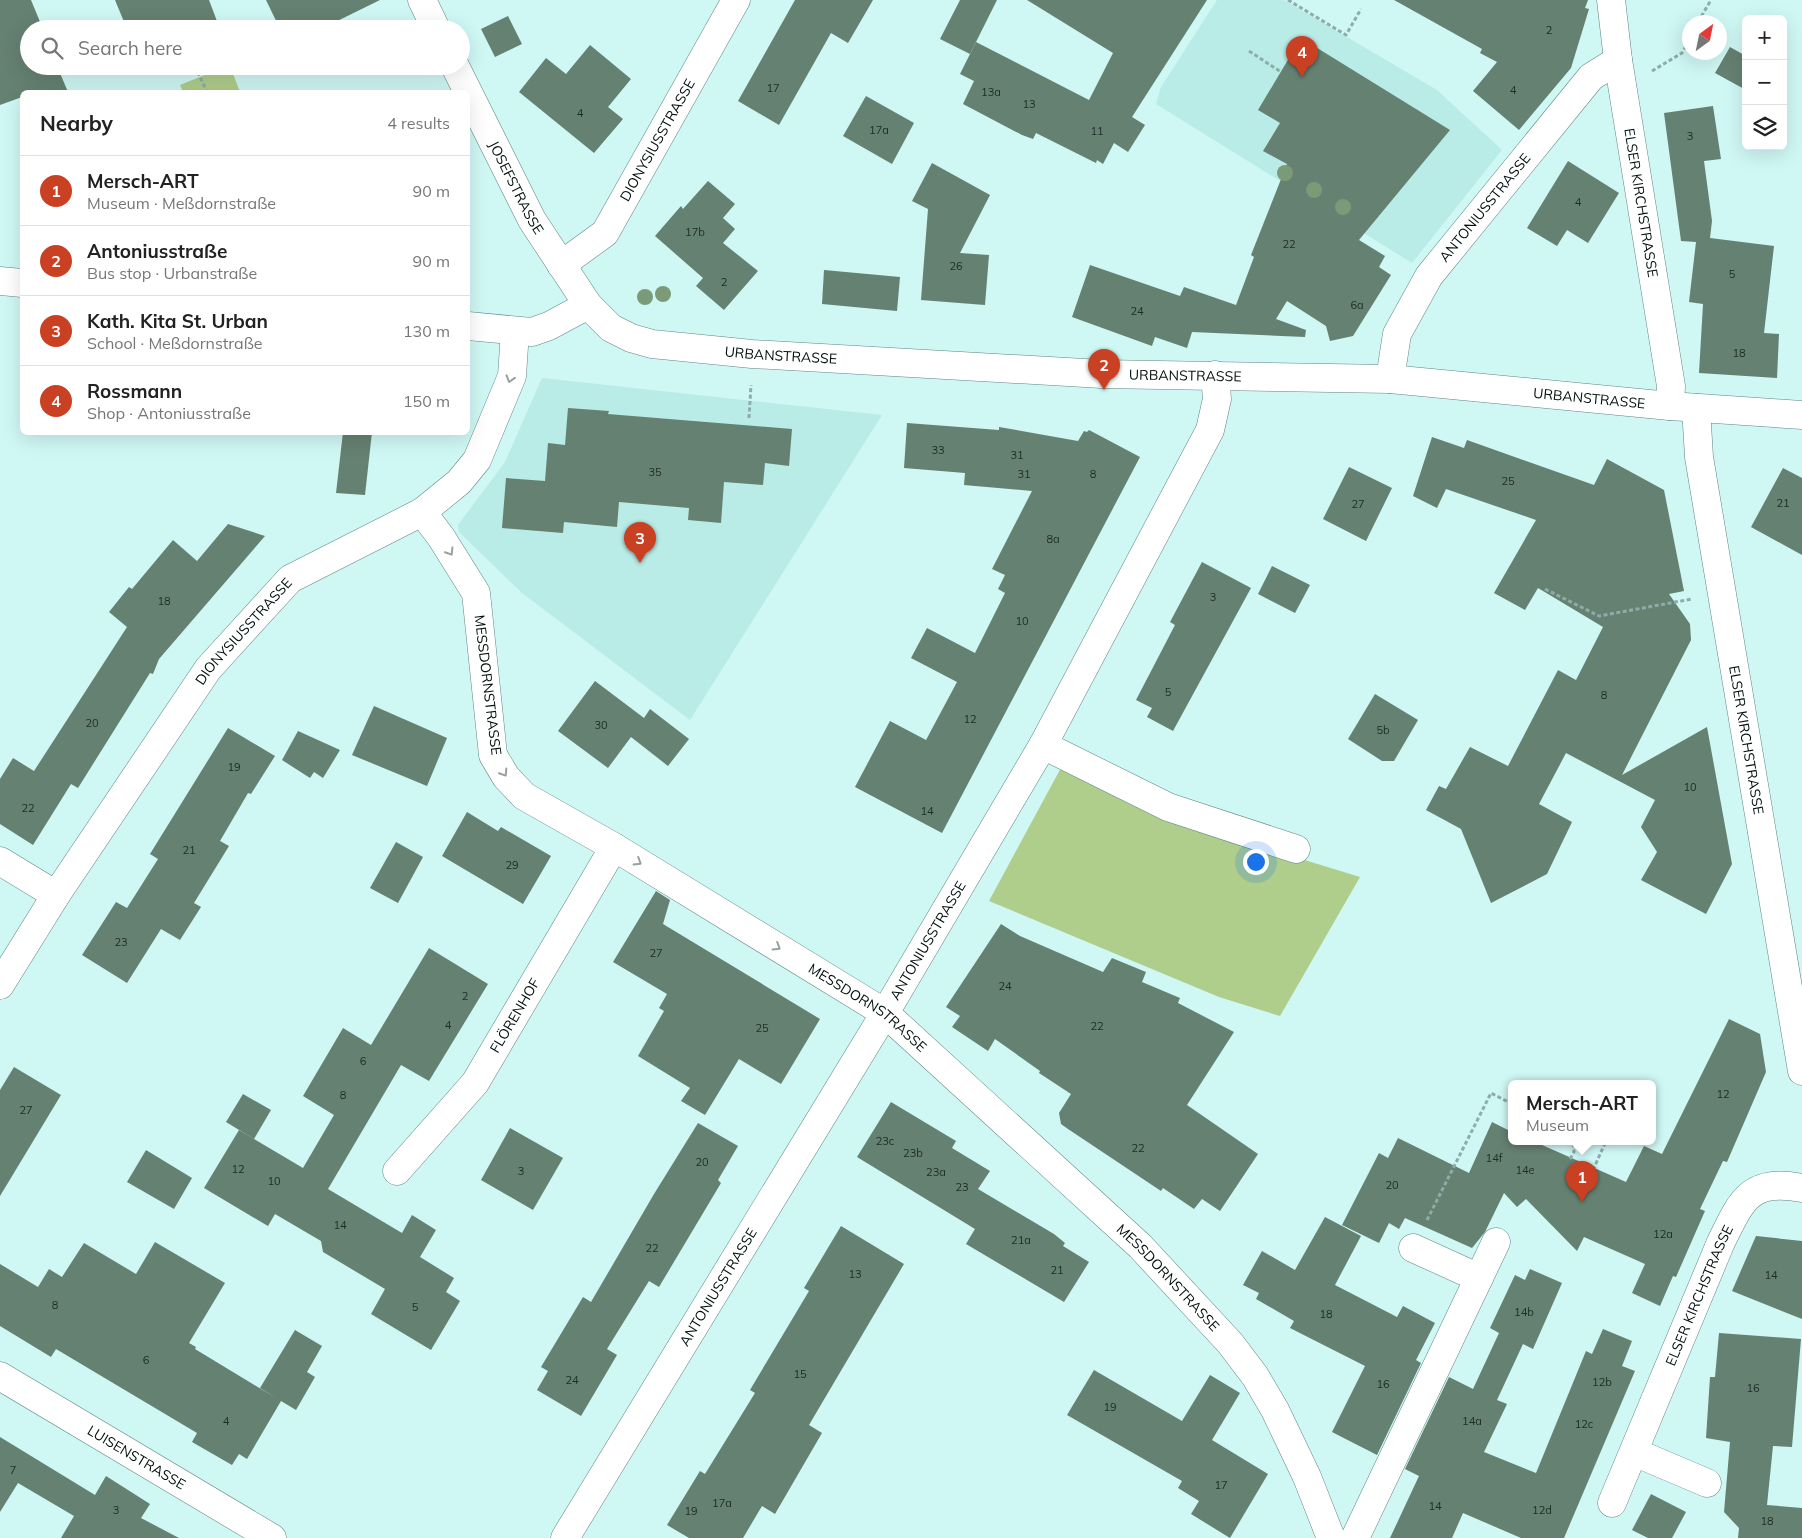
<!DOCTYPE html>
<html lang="en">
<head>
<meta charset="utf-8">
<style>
  :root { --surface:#fff; --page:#f2f2f2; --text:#222; --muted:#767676; --line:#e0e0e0; --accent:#ca4022 }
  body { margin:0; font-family:Mulish,sans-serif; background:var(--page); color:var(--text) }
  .controls { position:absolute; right:15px; top:15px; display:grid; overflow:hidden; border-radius:8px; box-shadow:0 5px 20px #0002 }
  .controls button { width:45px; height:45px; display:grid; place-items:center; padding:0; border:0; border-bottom:1px solid var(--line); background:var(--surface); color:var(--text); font:25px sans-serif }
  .compass { position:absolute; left:1682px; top:15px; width:45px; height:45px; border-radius:50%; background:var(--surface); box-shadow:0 5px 20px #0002; rotate:33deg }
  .you { position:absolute; left:1255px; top:861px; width:18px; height:18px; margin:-12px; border:4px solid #fff; border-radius:50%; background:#1a73e8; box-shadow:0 0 0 8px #1a73e833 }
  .badge { display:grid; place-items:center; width:32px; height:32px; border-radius:50%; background:var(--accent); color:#fff; font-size:16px; font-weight:700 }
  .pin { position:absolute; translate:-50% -41px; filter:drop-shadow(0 1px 2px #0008) }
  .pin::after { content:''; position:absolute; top:26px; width:18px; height:15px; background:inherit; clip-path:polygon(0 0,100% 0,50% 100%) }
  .popup { position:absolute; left:1508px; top:1080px; width:148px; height:65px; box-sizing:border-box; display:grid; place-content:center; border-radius:8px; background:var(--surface); filter:drop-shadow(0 1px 4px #0005); font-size:16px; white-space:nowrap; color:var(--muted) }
  .popup b { font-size:19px; color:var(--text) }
  .popup::after { content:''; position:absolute; left:50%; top:100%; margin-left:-10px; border:10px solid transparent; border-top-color:var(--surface) }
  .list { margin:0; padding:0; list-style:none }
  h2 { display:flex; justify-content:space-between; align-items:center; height:65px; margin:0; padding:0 20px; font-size:21px }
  h2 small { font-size:16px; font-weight:400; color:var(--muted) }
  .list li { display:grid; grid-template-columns:32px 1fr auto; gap:15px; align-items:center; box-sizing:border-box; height:70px; padding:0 20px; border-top:1px solid var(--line) }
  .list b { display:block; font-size:19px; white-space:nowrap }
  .list p { margin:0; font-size:16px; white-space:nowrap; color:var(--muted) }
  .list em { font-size:16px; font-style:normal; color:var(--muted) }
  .icon { flex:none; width:28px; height:28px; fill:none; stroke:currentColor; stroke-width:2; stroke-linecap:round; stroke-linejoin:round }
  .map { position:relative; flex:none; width:1802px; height:1538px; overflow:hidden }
  .search { position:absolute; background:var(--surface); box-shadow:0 5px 20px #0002; left:20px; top:20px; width:450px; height:55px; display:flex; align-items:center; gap:12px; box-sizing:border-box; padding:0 18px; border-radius:28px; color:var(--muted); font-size:19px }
  .panel { position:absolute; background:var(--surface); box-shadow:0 5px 20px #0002; left:20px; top:90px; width:450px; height:345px; border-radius:8px }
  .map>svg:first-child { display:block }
</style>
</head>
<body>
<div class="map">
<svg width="1802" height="1538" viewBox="0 0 1802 1538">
  <rect width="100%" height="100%" fill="#cff7f4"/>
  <g fill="#b9ebe7">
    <path d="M1217 0H1284L1437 90 1502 150 1412 263 1156 104 1161 87Z"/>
    <path d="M542 378 882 415 690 720 522 593 459 532 458 525 505 462Z"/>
  </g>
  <g fill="#afcd8b">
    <path d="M227 66H230L240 92H183L180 85Z"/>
    <path d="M1062 766 1298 858 1360 877 1280 1016 1219 997 989 901Z"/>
  </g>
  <g fill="#658171">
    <path d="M0 0H31L43 29H29V66H57L68 92H22V97L0 105Z"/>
    <path d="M115 0H209L220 29H127Z"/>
    <path d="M266 0H380L321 29H280Z"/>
    <path d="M795 0H873L848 43 831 33 779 125 738 101Z"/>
    <path d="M960 0H997L970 54 940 39Z"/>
    <path d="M1027 0H1207L1132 117 1145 125 1128 152 1114 143 1103 164 1097 160 1096 163 1036 133 1033 139 1022 135 963 104 974 81 960 74 976 42 1089 100 1113 53Z"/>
    <path d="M1394 0H1588L1585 8 1589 9 1571 68 1519 130 1473 91 1497 62 1480 53 1482 49Z"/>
    <path d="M508 16 522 44 495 57 481 29Z"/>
    <path d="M1301 38 1450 130 1359 240 1385 256 1379 267 1391 275 1353 336 1330 341 1326 326 1287 301 1276 319 1306 330 1305 337 1192 332 1187 348 1155 337 1152 346 1072 317 1090 265 1180 296 1184 287 1236 305 1254 257 1251 255 1287 164 1263 151 1280 123 1258 110Z"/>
    <path d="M590 45 631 79 608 107 623 119 594 153 519 92 546 58 566 74Z"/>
    <path d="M1730 47 1746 56V90L1715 73Z"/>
    <path d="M866 96 914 123 892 164 843 136Z"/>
    <path d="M1713 106 1721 159 1704 161 1712 221 1710 238 1774 246 1764 333 1779 334 1777 378 1699 373 1703 304 1689 302 1696 242 1681 241 1664 113Z"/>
    <path d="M1568 161 1619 193 1588 243 1567 230 1557 246 1527 228Z"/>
    <path d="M932 163 990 195 960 253 989 255 985 305 921 300 928 209 912 201Z"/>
    <path d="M708 181 735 204 723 218 735 229 723 243 758 271 724 310 696 286 703 278 655 236 681 206 683 209Z"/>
    <path d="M824 270 900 277 897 311 822 304Z"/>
    <path d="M568 408 609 411 608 414 792 429 789 466 765 463 763 485 724 482 721 523 688 520 689 508 619 502 617 527 564 522 563 533 502 528 506 478 545 481 548 443 565 445Z"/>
    <path d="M907 423 999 430V427L1078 441 1084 431 1087 432 1089 430 1140 457 942 833 855 787 890 721 926 740 957 682 911 658 927 628 975 653 1005 593 998 589 1005 575 992 569 1032 491 964 485 965 473 904 468Z"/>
    <path d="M343 432H372L365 495 336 493Z"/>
    <path d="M1432 437 1464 448 1467 440 1594 485 1607 459 1664 490 1684 591 1669 594 1690 624 1691 640 1622 775 1707 727 1732 864 1706 914 1641 880 1657 852 1641 827 1655 800 1566 753 1539 804 1572 822 1547 874 1491 903 1461 829 1426 810 1439 786 1446 789 1470 747 1508 766 1558 670 1576 680 1603 627 1538 588 1525 610 1494 593 1536 520 1446 489 1437 508 1413 496Z"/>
    <path d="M1349 467 1392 488 1366 541 1323 519Z"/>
    <path d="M1783 468 1802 478V555L1751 527Z"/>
    <path d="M228 524 265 536 159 659 153 674 150 673 78 788 71 784 33 845 0 824V779L13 758 34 771 127 627 109 612 129 587 132 589 173 540 197 561Z"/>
    <path d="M1202 562 1251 588 1173 731 1147 717 1152 708 1136 700 1175 625 1170 622Z"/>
    <path d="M1272 566 1310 585 1295 613 1258 594Z"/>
    <path d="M595 681 644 718 650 709 689 739 668 766 631 737 608 768 558 731Z"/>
    <path d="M1375 694 1418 720 1394 761H1382L1348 739Z"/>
    <path d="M374 706 447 738 427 786 352 755Z"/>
    <path d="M228 728 275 756 251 794 248 793 220 841 229 846 194 903 201 907 180 940 161 929 127 983 82 955 116 902 127 908 158 859 150 854Z"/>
    <path d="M298 731 340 750 323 778 314 772 310 778 282 760Z"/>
    <path d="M467 812 498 831 501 827 551 856 523 904 442 856Z"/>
    <path d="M396 842 423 857 398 903 370 888Z"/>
    <path d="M656 891 670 900 663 924 820 1019 781 1084 739 1059 705 1115 681 1101 690 1088 638 1056 664 1011 659 1008 667 994 613 962Z"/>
    <path d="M1001 924 1020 936 1103 972 1112 958 1146 972 1142 982 1180 998 1178 1003 1234 1032 1187 1105 1258 1154 1220 1211 1202 1199 1194 1209 1163 1188 1161 1191 1068 1129 1061 1124 1059 1113 1071 1094 1039 1073 1040 1071 995 1039 988 1051 952 1027 960 1016 946 1007Z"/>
    <path d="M429 948 488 984 429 1081 401 1065 328 1189 402 1233 412 1215 436 1230 420 1257 454 1278 446 1292 460 1301 431 1350 371 1314 385 1289 323 1252 321 1241 275 1214 268 1226 204 1188 239 1130 303 1168 334 1115 303 1096 343 1028 371 1045Z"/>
    <path d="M1729 1019 1760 1034 1766 1072 1727 1162 1723 1161 1700 1209 1705 1211 1676 1277 1673 1276 1660 1306 1632 1293 1645 1264 1584 1237 1577 1251 1526 1199 1517 1207 1504 1193 1485 1232 1472 1248 1405 1218 1399 1229 1389 1223 1379 1243 1342 1225 1379 1153 1388 1158 1398 1138 1469 1173 1492 1122 1512 1132V1141H1533L1626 1182 1644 1146 1662 1154Z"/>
    <path d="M14 1067 61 1095 0 1196V1090Z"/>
    <path d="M243 1094 271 1110 254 1139 226 1122Z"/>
    <path d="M891 1102 956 1141 952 1148 990 1171 978 1189 1054 1234 1065 1243 1063 1246 1089 1262 1064 1302 966 1244 975 1229 857 1157Z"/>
    <path d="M698 1123 738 1146 718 1180 721 1183 659 1287 649 1281 607 1349 617 1355 581 1416 537 1390 548 1371 541 1367 583 1297 591 1302 654 1194Z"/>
    <path d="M510 1128 563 1158 533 1210 481 1180Z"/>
    <path d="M146 1150 192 1178 174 1209 127 1182Z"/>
    <path d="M1325 1217 1361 1236 1335 1285 1397 1317 1403 1306 1435 1323 1416 1360 1421 1363 1377 1455 1332 1432 1365 1366 1290 1328 1294 1321 1256 1299 1259 1293 1243 1285 1262 1251 1295 1270Z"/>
    <path d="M841 1226 904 1264 809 1425 822 1433 775 1514 762 1506 743 1538H689L667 1525 700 1471 705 1474 755 1393 750 1390 809 1291 804 1288Z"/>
    <path d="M1756 1236 1802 1241V1319L1732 1291Z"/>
    <path d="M155 1242 225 1283 189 1343 196 1347 195 1349 276 1398 260 1388 295 1330 322 1346 307 1372 315 1377 296 1410 281 1401 247 1459 239 1454 232 1465 192 1442 197 1433 56 1349 51 1357 0 1326V1264L38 1287 49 1269 62 1277 84 1243 136 1274Z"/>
    <path d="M1530 1269 1562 1283 1533 1349 1523 1344 1497 1400 1507 1404 1484 1452 1536 1473 1586 1351 1592 1354 1603 1329 1632 1341 1622 1366 1635 1371 1564 1538H1521L1463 1513 1452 1538H1390L1419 1476 1405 1469 1449 1377 1473 1389 1499 1333 1490 1328 1515 1275 1525 1280Z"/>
    <path d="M1719 1333 1801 1339 1792 1447 1773 1446 1767 1505 1802 1508V1538H1738L1739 1528 1724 1512 1730 1442 1706 1438 1710 1377H1715Z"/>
    <path d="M1094 1370 1182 1421 1210 1375 1240 1393 1212 1440 1268 1474 1230 1538 1191 1514 1199 1501 1178 1488 1182 1481 1067 1415Z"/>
    <path d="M0 1437 95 1495 106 1476 150 1504 141 1518 179 1538H61L74 1516 18 1483 0 1512Z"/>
    <path d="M1651 1494 1686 1512 1672 1538H1648L1632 1530Z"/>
  </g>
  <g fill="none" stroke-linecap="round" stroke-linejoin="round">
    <g stroke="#618683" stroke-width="29">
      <g id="minor">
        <path d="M422 0 436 29"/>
        <path id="s1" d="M1611 0 1618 60 1671 386 1670 406"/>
        <path id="s2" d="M455 66 532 220 588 305 611 328 631 338 652 344 752 354 1102 374 1390 379 1670 406 1802 415"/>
        <path id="s3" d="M561 265 605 233 736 0"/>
        <path d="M0 281 22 283"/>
        <path d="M468 326 532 332 549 326 588 305"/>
        <path id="s4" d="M1390 379 1397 334 1429 276 1591 77 1618 60"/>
        <path id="s5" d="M1696 408 1699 457 1802 1071"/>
        <path id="s6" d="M422 512 441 537 476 593 493 755 506 777 524 796 614 847 885 1013 1140 1246 1230 1343 1255 1376 1275 1410 1307 1477 1331 1538"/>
        <path d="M1043 745 1168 807 1296 849"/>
        <path d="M0 861 56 895"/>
        <path id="s7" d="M0 985 56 895 208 669 290 579 422 512 459 482 477 460 512 376 515 331"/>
        <path id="s8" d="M397 1171 475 1083 614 847"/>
        <path d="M1413 1248 1479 1278"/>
        <path id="s9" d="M0 1376 272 1538"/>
        <path d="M1634 1452 1707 1483"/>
        <path id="s10" d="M1612 1503 1721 1242C1742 1200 1749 1178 1802 1188"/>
        <path id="s11" d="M565 1538 885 1013 1043 745 1210 430 1217 399 1215 375"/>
        <path d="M1355 1538 1496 1242"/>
      </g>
    </g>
    <g stroke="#8dacaa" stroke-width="3" stroke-dasharray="4 2.5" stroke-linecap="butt">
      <path d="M1288 0 1346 35 1361 9"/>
      <path d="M1698 22 1711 0"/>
      <path d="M1249 51 1281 72"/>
      <path d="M195 66 207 92"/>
      <path d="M1652 71 1682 53 1690 39"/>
      <path d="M749 418 751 385"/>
      <path d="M1545 589 1599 616 1692 599"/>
      <path d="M1511 1131 1512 1128"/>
      <path d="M1534 1142 1535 1141"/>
      <path d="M1570 1159 1574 1152 1573 1141"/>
      <path d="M1593 1170 1606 1141"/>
      <path d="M1427 1220 1491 1093 1512 1104"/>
    </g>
    <use href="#minor" stroke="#fff" stroke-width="28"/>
  </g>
  <g fill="#7b9a77">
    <circle cx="1285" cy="173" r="8"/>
    <circle cx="1314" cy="190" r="8"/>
    <circle cx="1343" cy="207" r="8"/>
    <circle cx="663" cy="294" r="8"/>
    <circle cx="645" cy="297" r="8"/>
  </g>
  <defs><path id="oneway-chevron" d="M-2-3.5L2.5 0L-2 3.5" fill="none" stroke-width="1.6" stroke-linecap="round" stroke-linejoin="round" transform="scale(1.25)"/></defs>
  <g stroke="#9a9f9f">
    <use href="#oneway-chevron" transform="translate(510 379) rotate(107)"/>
    <use href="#oneway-chevron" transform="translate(450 552) rotate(58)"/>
    <use href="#oneway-chevron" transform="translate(504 773) rotate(57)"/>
    <use href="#oneway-chevron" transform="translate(638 862) rotate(32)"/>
    <use href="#oneway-chevron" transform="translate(777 947) rotate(32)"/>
  </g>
  <g text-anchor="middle" stroke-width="4" stroke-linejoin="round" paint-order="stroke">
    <g font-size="11" fill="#1c2c28">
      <text x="1549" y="34">2</text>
      <text x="773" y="92">17</text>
      <text x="1513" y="94">4</text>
      <text x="991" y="96">13a</text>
      <text x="1029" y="108">13</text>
      <text x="580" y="117">4</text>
      <text x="879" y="134">17a</text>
      <text x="1097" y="135">11</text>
      <text x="1690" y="140">3</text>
      <text x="1578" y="206">4</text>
      <text x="695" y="236">17b</text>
      <text x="1289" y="248">22</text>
      <text x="956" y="270">26</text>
      <text x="1732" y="278">5</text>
      <text x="724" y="286">2</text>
      <text x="1357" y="309">6a</text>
      <text x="1137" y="315">24</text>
      <text x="1739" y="357">18</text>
      <text x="938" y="454">33</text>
      <text x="1017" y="459">31</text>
      <text x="655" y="476">35</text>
      <text x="1024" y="478">31</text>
      <text x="1093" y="478">8</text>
      <text x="1508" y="485">25</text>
      <text x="1783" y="507">21</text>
      <text x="1358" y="508">27</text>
      <text x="1053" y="543">8a</text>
      <text x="1213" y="601">3</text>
      <text x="164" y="605">18</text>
      <text x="1022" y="625">10</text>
      <text x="1168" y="696">5</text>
      <text x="1604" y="699">8</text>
      <text x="970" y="723">12</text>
      <text x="92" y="727">20</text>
      <text x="601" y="729">30</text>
      <text x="1383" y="734">5b</text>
      <text x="234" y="771">19</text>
      <text x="1690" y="791">10</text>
      <text x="28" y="812">22</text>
      <text x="927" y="815">14</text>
      <text x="189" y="854">21</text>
      <text x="512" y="869">29</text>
      <text x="121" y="946">23</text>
      <text x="656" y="957">27</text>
      <text x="1005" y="990">24</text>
      <text x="465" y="1000">2</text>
      <text x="448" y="1029">4</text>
      <text x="1097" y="1030">22</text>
      <text x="762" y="1032">25</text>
      <text x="363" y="1065">6</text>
      <text x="1723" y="1098">12</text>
      <text x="343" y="1099">8</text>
      <text x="26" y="1114">27</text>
      <text x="885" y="1145">23c</text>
      <text x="1138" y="1152">22</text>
      <text x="913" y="1157">23b</text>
      <text x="1494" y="1162">14f</text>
      <text x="702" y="1166">20</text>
      <text x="238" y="1173">12</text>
      <text x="1525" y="1174">14e</text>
      <text x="521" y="1175">3</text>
      <text x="936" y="1176">23a</text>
      <text x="274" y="1185">10</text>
      <text x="1392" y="1189">20</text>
      <text x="962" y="1191">23</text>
      <text x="340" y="1229">14</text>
      <text x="1663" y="1238">12a</text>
      <text x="1021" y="1244">21a</text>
      <text x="652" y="1252">22</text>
      <text x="1057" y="1274">21</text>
      <text x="855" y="1278">13</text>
      <text x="1771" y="1279">14</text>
      <text x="55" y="1309">8</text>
      <text x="415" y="1311">5</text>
      <text x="1524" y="1316">14b</text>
      <text x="1326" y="1318">18</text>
      <text x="146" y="1364">6</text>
      <text x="800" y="1378">15</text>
      <text x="572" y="1384">24</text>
      <text x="1602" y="1386">12b</text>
      <text x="1383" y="1388">16</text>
      <text x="1753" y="1392">16</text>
      <text x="1110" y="1411">19</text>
      <text x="226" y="1425">4</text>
      <text x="1472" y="1425">14a</text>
      <text x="1584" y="1428">12c</text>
      <text x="13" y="1474">7</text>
      <text x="1221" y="1489">17</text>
      <text x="722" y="1507">17a</text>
      <text x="1435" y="1510">14</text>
      <text x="116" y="1514">3</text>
      <text x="1542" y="1514">12d</text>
      <text x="691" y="1515">19</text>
      <text x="1767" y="1525">18</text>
    </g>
    <g font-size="14" fill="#03100f" stroke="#fff">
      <text dy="5" stroke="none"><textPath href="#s3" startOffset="161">DIONYSIUSSTRASSE</textPath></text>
      <text dy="5" stroke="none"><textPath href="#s2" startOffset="136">JOSEFSTRASSE</textPath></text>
      <text dy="5" stroke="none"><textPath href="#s1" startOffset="205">ELSER KIRCHSTRASSE</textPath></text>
      <text dy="5" stroke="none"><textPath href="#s4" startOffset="200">ANTONIUSSTRASSE</textPath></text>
      <text dy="5" stroke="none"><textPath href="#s2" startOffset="480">URBANSTRASSE</textPath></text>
      <text dy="5" stroke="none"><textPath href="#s2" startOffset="885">URBANSTRASSE</textPath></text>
      <text dy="5" stroke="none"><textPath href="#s2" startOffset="1290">URBANSTRASSE</textPath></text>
      <text dy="5" stroke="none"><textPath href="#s7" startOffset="430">DIONYSIUSSTRASSE</textPath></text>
      <text transform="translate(488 685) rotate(83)" y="5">MESSDORNSTRASSE</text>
      <text dy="5" stroke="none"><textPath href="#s5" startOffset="336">ELSER KIRCHSTRASSE</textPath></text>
      <text dy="5" stroke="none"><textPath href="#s11" startOffset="699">ANTONIUSSTRASSE</textPath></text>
      <text dy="5" stroke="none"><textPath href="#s6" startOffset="716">MESSDORNSTRASSE</textPath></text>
      <text dy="5" stroke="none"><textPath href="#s8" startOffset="196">FLÖRENHOF</textPath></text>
      <text dy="5" stroke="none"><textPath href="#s6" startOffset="1121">MESSDORNSTRASSE</textPath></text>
      <text dy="5" stroke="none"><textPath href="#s11" startOffset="294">ANTONIUSSTRASSE</textPath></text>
      <text dy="5" stroke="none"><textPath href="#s10" startOffset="225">ELSER KIRCHSTRASSE</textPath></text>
      <text dy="5" stroke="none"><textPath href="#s9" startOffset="159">LUISENSTRASSE</textPath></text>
    </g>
  </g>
</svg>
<div class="controls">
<button>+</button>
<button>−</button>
<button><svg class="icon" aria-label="layers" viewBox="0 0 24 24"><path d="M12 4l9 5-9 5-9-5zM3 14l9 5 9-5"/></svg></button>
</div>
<svg class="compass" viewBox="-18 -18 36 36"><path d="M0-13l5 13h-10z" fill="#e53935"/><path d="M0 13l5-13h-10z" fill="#767676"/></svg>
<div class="you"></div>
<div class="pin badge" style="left:1582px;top:1202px">1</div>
<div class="popup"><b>Mersch-ART</b>Museum</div>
<div class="pin badge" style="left:1104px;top:390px">2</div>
<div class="pin badge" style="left:640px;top:563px">3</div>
<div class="pin badge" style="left:1302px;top:77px">4</div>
<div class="search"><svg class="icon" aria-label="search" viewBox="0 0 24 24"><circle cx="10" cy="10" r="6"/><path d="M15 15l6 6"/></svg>Search here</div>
<section class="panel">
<h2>Nearby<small>4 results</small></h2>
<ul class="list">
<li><span class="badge">1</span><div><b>Mersch-ART</b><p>Museum · Meßdornstraße</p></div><em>90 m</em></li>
<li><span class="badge">2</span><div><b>Antoniusstraße</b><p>Bus stop · Urbanstraße</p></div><em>90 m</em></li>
<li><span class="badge">3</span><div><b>Kath. Kita St. Urban</b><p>School · Meßdornstraße</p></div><em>130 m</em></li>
<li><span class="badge">4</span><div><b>Rossmann</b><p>Shop · Antoniusstraße</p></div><em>150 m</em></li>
</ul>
</section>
</div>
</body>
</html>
